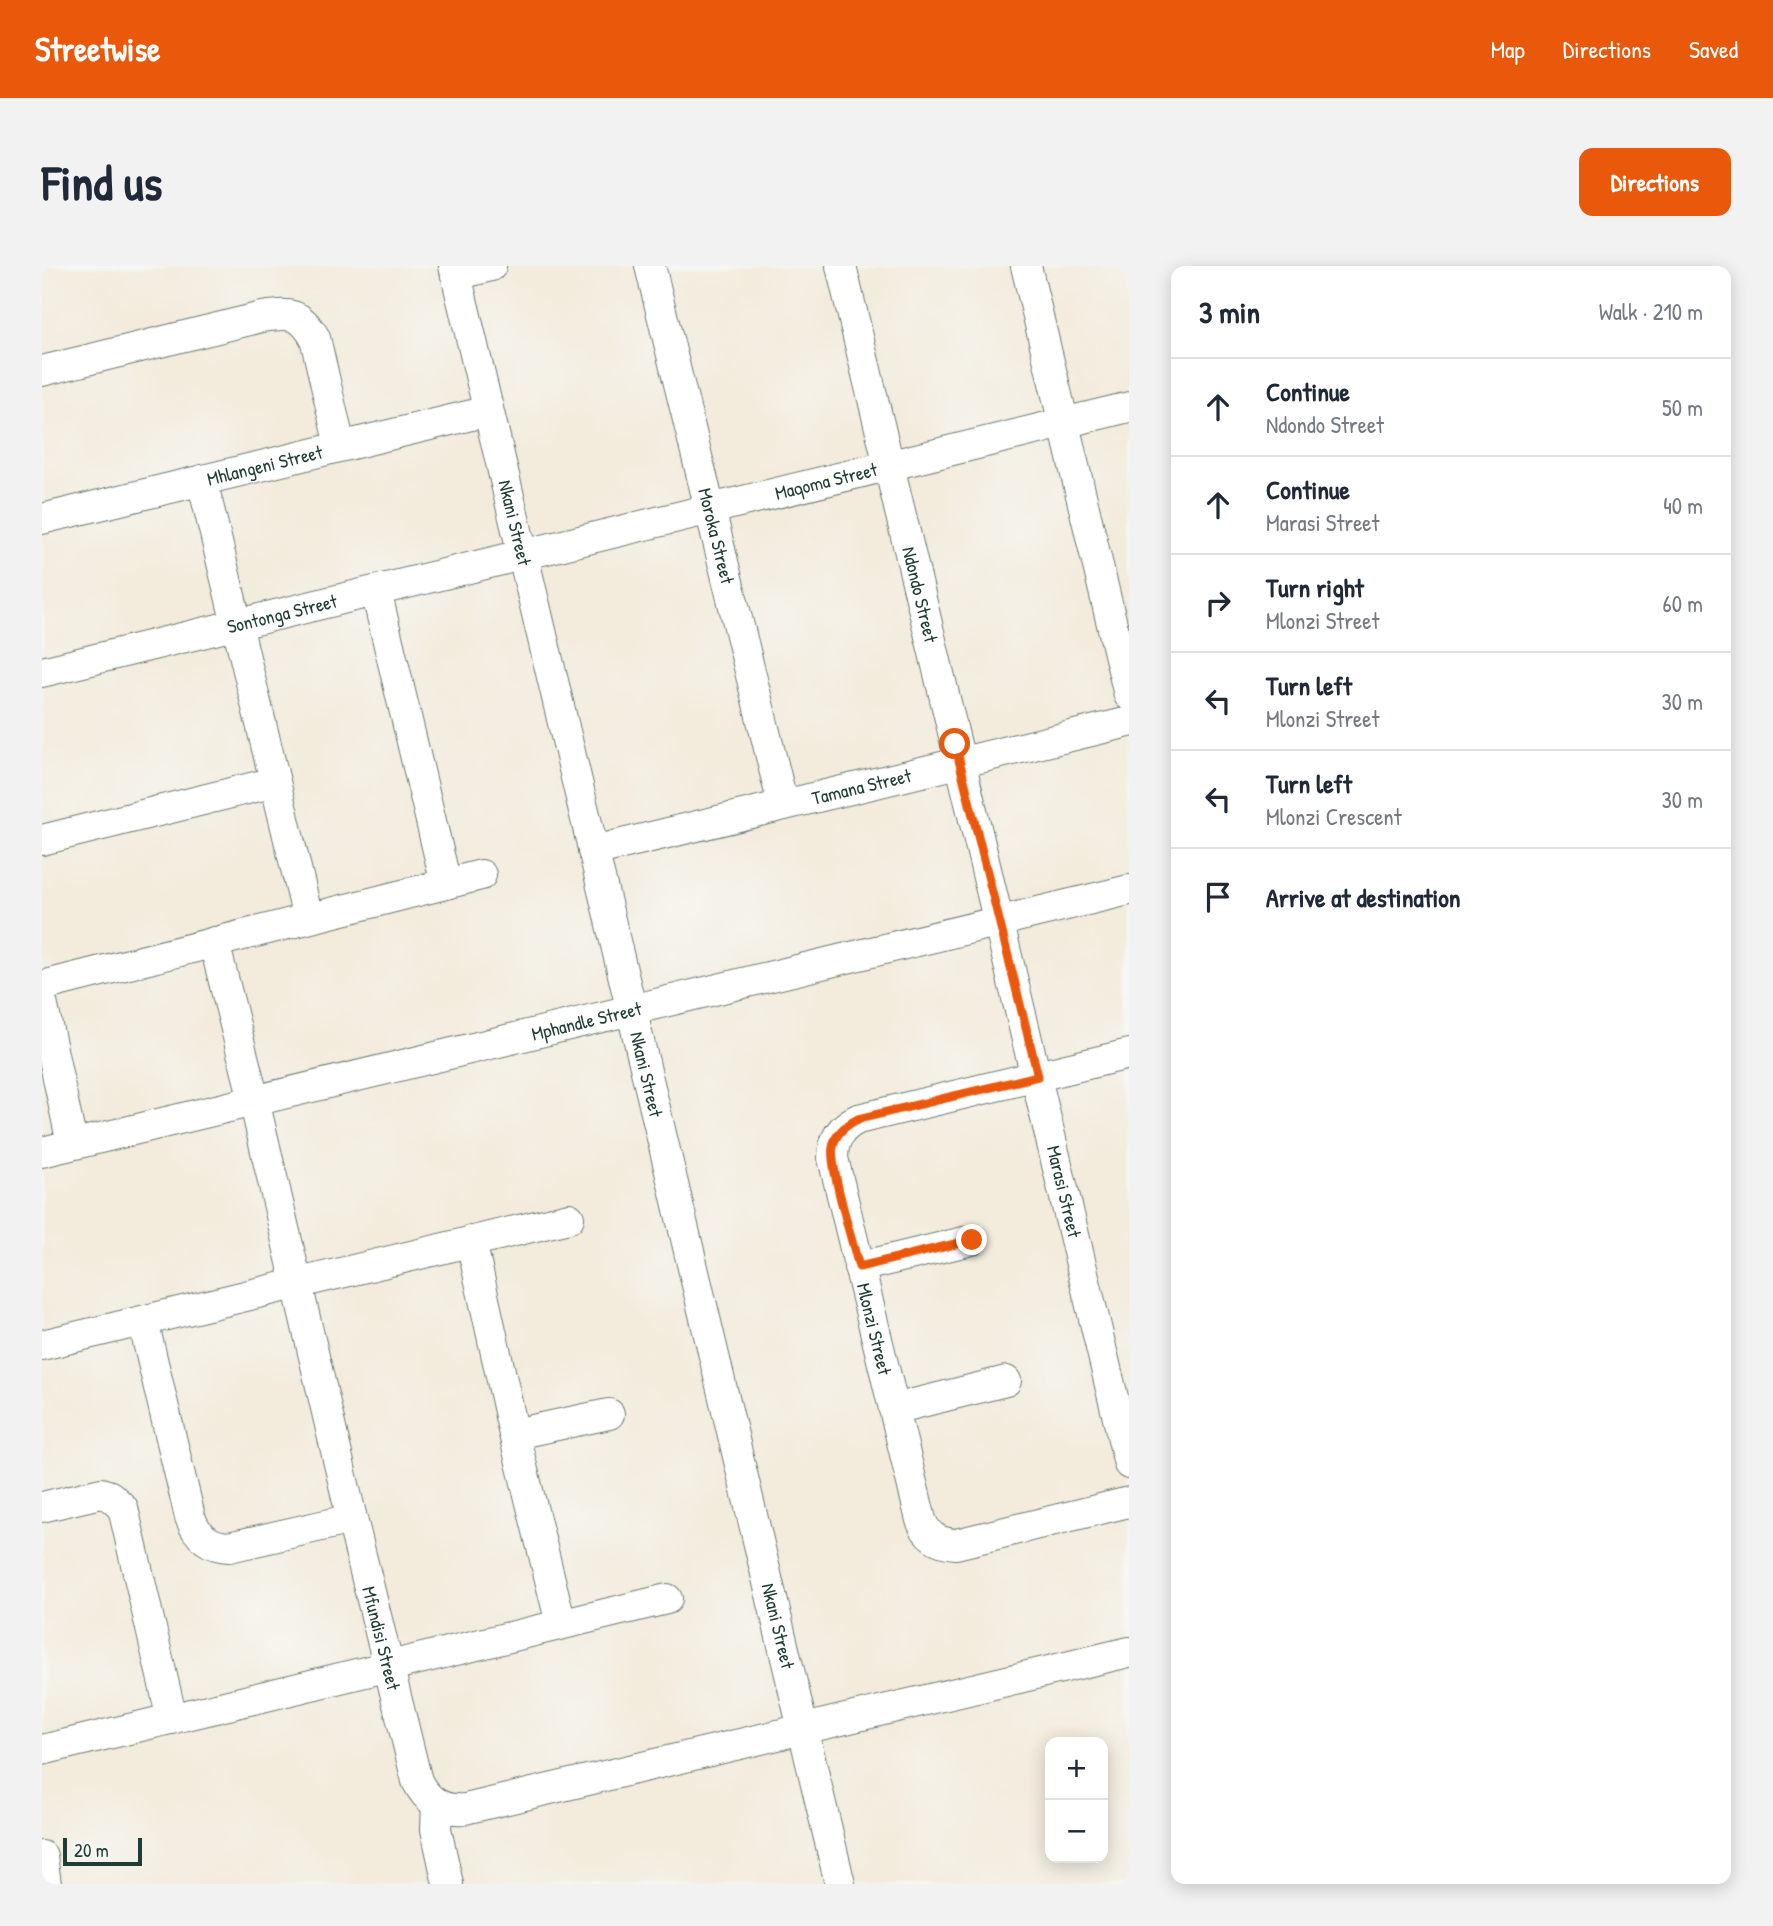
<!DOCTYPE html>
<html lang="en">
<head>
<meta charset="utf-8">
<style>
  :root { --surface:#fff; --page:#f2f2f3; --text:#1f2937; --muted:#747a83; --line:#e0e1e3; --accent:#ea580c }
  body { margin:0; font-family:"Patrick Hand",sans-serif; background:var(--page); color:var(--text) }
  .controls { position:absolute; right:21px; bottom:21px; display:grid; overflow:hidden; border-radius:14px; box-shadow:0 4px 18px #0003 }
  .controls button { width:63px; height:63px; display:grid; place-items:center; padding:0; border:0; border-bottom:2px solid var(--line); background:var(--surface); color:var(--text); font:35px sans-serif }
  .scale { position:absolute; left:21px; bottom:18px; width:79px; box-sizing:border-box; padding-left:7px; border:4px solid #1f3d34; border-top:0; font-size:19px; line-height:24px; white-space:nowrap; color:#1f3d34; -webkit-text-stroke:5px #f6f6f2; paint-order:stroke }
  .stop { position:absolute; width:21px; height:21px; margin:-16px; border:5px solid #ea580c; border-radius:50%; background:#fff }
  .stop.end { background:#ea580c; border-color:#fff; box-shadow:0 2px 7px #0008 }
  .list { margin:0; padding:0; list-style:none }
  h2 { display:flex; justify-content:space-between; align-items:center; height:91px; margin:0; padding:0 28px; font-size:30px }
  h2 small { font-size:23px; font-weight:400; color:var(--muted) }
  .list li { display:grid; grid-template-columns:46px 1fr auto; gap:21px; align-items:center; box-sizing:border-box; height:98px; padding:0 28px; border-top:2px solid var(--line) }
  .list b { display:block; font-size:26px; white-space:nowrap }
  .list p { margin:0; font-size:23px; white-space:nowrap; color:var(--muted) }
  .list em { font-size:23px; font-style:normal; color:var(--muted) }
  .icon { flex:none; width:38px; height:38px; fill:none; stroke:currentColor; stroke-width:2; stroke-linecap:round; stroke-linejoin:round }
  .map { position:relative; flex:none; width:1087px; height:1618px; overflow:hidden; border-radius:14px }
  header { display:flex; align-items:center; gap:42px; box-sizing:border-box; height:98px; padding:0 35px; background:var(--accent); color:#fff }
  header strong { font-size:33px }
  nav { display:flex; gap:38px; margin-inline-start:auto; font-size:24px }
  .intro { display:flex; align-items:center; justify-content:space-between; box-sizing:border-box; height:168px; padding:0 42px }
  h1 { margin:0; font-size:49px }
  .button { padding:18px 32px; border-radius:14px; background:var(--accent); color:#fff; font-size:24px; font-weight:700 }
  main { display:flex; gap:42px; padding:0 42px }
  aside { flex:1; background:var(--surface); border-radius:14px; box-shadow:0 4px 18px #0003 }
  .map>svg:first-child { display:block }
</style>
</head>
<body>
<header>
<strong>Streetwise</strong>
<nav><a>Map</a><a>Directions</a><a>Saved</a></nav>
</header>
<div class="intro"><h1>Find us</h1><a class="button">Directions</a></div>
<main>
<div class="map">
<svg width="1087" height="1618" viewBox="0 0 1087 1618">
  <rect width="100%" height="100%" fill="#f6f6f2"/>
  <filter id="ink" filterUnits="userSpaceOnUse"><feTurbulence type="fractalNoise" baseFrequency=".0143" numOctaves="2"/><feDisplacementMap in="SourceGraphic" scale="14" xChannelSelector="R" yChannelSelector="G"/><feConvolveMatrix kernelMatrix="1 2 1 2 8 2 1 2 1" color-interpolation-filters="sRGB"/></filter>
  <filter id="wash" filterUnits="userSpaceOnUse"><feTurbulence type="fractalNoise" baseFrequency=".00686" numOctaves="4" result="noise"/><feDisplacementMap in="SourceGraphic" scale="28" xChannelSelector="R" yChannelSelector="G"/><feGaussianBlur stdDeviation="1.57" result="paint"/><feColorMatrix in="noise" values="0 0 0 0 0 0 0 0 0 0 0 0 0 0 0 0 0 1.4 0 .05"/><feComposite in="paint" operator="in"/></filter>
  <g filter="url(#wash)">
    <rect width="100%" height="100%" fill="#f3ebdb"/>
  </g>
  <g filter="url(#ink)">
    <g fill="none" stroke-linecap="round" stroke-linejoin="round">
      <g stroke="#697a6e" stroke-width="32">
        <g id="street">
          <path id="s1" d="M412 0 798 1618"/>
          <path id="s2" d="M608 0 741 539"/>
          <path id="s3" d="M799 0C895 399 993 798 1087 1198"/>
          <path d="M984 0 1087 429"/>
          <path d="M414 9 449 0"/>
          <path d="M0 105 220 51C248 47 258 46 273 72L298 180"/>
          <path d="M160 214 266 652"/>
          <path id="s4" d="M0 253 446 145"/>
          <path d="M334 325 404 618"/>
          <path id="s5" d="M0 406 1087 141"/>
          <path d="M0 574 233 516"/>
          <path id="s6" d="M551 585 1087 456"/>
          <path id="s7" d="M172 676 212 834 310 1253 375 1515C385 1535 400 1545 423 1543L1087 1386"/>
          <path d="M0 720 439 609"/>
          <path d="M0 736 30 878"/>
          <path id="s8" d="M1087 788 816 853C799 861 791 873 791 892L879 1254C885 1270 896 1277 914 1278L1087 1236"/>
          <path id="s9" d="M0 886 1087 624"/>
          <path d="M429 975 472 1168 519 1358"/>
          <path d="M817 1001 930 974"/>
          <path d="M101 1055 148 1251C155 1270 167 1280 187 1281L310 1253"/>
          <path d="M0 1079 527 952"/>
          <path d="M852 1143 964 1115"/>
          <path d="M472 1168 567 1148"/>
          <path d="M0 1241 59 1227 68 1230 81 1242 130 1453"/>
          <path d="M0 1484 625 1333"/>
          <path d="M395 1538 394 1563 406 1618"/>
          <path d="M0 1590 4 1618"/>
        </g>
      </g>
      <use href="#street" stroke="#fff" stroke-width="30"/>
    </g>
  </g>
  <g fill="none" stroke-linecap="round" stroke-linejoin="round" filter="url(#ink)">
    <path stroke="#ea580c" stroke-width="9" d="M913 478 996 810 816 853C804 859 793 867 791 881 787 900 811 977 817 1001L930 974"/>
  </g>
  <g text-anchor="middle" stroke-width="5" stroke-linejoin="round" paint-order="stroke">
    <g font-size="19" fill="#1f3d34" stroke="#f6f6f2">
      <text dy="7" stroke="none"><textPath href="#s4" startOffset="229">Mhlangeni Street</textPath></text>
      <text dy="7" stroke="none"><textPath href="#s5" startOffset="807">Maqoma Street</textPath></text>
      <text dy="7" stroke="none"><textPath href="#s1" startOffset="264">Nkani Street</textPath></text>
      <text dy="7" stroke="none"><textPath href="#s2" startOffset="278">Moroka Street</textPath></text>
      <text dy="7" stroke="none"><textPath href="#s3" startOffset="338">Ndondo Street</textPath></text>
      <text dy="7" stroke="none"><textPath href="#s5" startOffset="247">Sontonga Street</textPath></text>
      <text dy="7" stroke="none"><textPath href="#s6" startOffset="276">Tamana Street</textPath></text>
      <text dy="7" stroke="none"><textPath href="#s9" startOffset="560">Mphandle Street</textPath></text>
      <text dy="7" stroke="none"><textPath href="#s1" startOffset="831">Nkani Street</textPath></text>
      <text dy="7" stroke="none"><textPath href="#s3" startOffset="952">Marasi Street</textPath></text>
      <text dy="7" stroke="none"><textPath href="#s8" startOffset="504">Mlonzi Street</textPath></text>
      <text dy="7" stroke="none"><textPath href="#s1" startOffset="1398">Nkani Street</textPath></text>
      <text dy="7" stroke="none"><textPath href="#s7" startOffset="716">Mfundisi Street</textPath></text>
    </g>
  </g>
</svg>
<div class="controls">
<button>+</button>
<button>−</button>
</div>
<div class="scale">20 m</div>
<div class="stop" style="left:913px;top:478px"></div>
<div class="stop end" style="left:930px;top:974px"></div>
</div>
<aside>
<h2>3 min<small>Walk · 210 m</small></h2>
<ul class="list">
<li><svg class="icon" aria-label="ahead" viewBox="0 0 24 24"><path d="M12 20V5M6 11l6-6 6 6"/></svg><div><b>Continue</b><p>Ndondo Street</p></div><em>50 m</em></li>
<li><svg class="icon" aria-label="ahead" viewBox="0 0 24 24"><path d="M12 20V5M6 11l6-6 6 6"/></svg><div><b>Continue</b><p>Marasi Street</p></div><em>40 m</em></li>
<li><svg class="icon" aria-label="right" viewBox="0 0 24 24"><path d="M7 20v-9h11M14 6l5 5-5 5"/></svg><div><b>Turn right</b><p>Mlonzi Street</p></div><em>60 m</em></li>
<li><svg class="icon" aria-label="left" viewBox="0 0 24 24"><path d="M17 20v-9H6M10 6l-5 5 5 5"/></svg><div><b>Turn left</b><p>Mlonzi Street</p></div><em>30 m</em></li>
<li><svg class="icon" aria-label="left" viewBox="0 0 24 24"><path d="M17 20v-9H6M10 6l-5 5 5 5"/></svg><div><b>Turn left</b><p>Mlonzi Crescent</p></div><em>30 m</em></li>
<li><svg class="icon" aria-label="arrive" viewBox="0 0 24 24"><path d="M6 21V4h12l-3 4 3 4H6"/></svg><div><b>Arrive at destination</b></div></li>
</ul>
</aside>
</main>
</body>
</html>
